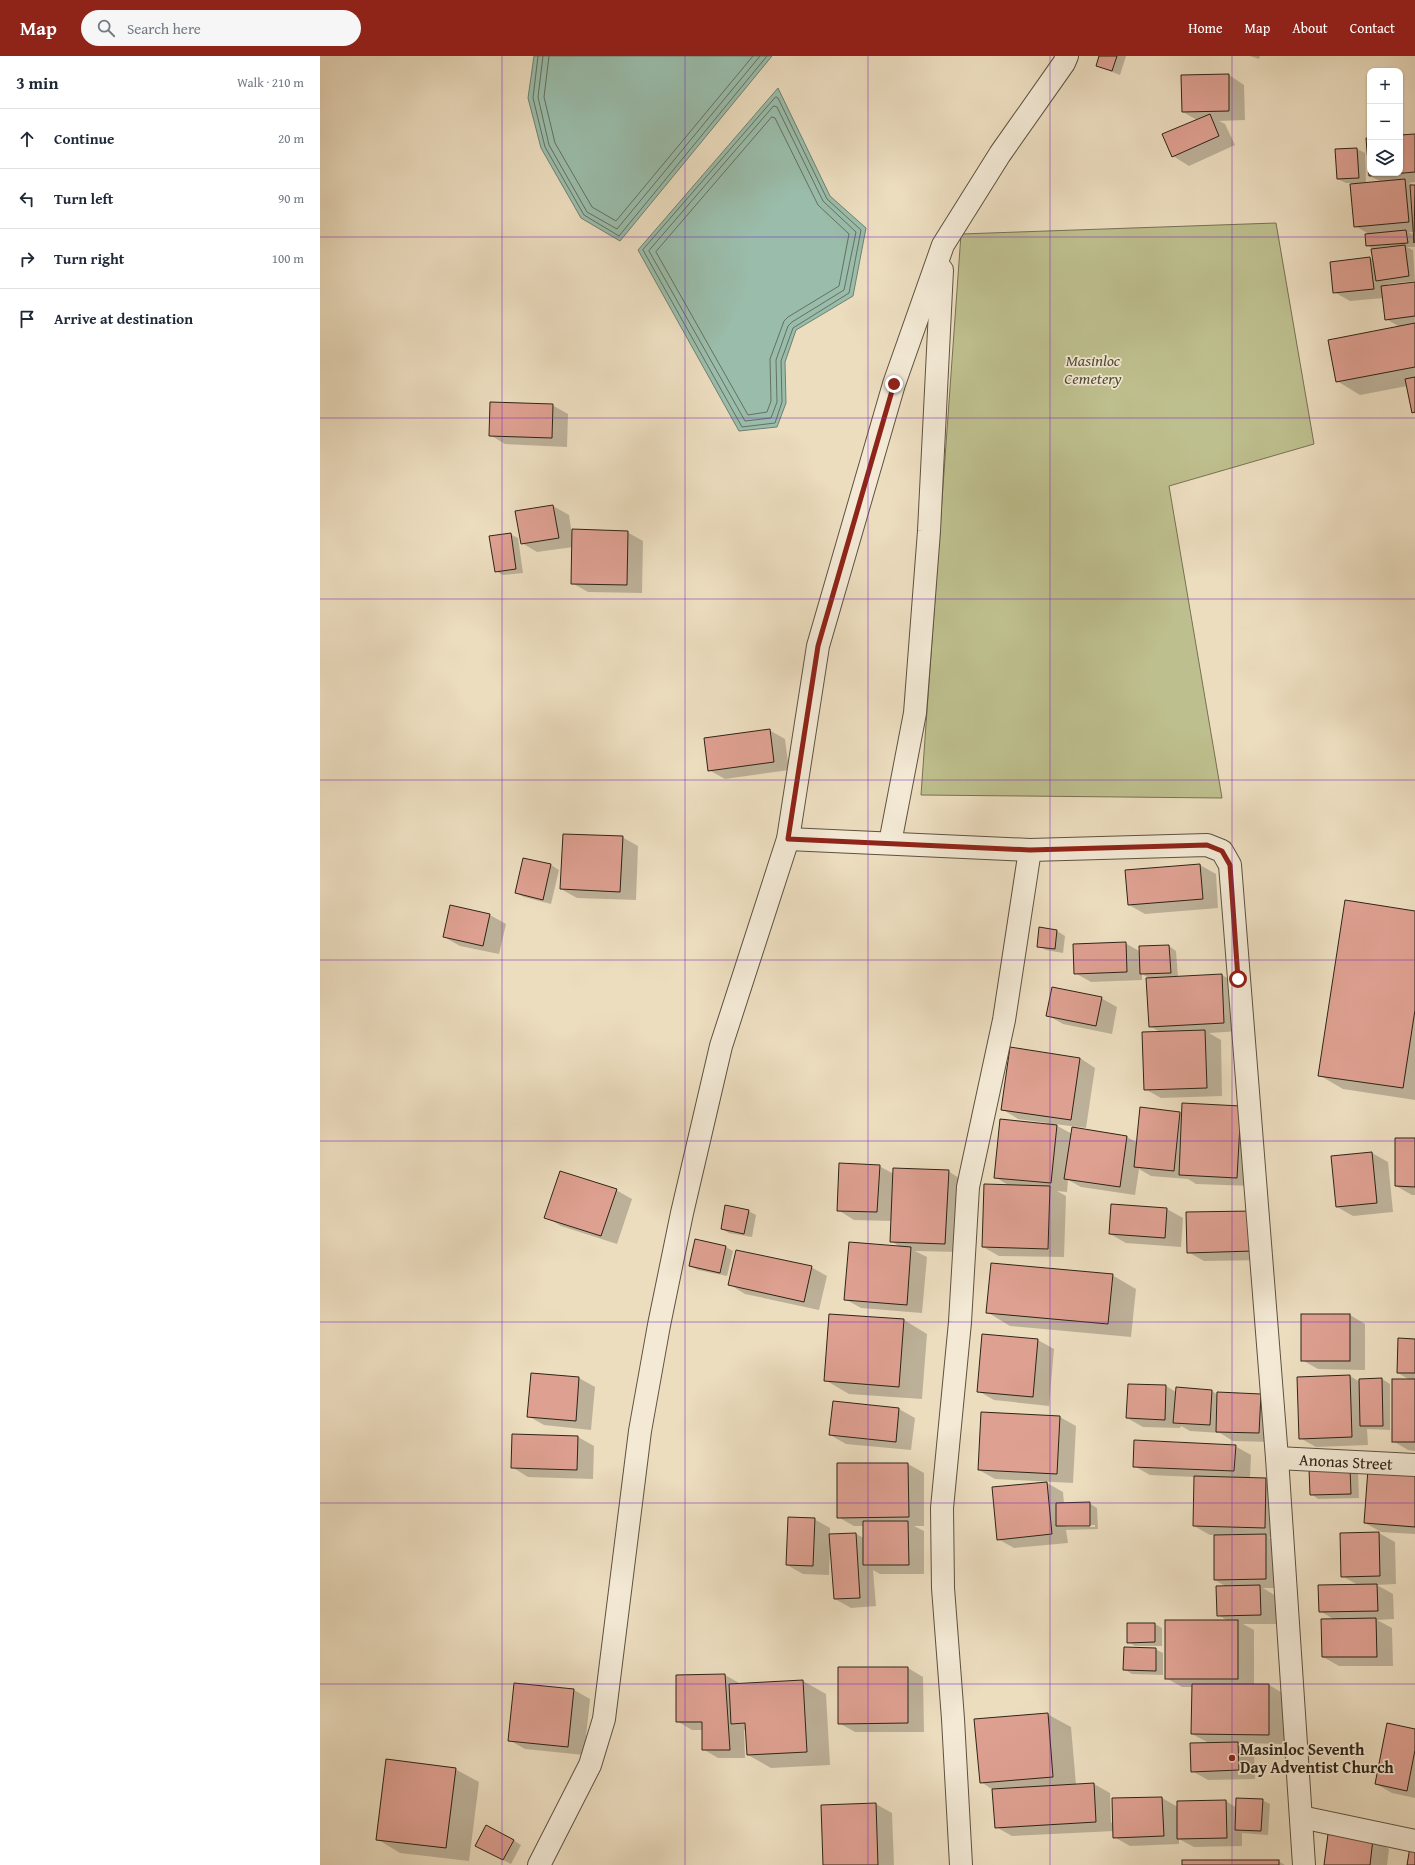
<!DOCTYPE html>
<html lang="en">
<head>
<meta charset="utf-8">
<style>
  :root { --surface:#fff; --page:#f6f6f7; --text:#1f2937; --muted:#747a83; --line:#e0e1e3; --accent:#8f2418 }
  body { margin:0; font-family:"Gentium Book Plus",serif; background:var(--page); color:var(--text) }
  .controls { position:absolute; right:12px; top:12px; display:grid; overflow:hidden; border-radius:8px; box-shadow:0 1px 3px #0004 }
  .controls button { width:36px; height:36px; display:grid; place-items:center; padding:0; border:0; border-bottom:1px solid var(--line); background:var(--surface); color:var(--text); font:20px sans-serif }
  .stop { position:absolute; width:12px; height:12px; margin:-9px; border:3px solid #8f2418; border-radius:50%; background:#fff }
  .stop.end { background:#8f2418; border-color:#fff; box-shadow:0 1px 4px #0008 }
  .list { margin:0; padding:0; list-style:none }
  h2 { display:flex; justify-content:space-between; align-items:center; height:52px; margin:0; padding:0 16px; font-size:17px }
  h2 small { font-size:13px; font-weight:400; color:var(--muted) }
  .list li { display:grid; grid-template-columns:26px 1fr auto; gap:12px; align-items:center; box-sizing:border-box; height:60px; padding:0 16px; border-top:1px solid var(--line) }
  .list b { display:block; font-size:15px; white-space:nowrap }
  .list em { font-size:13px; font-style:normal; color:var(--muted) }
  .icon { flex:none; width:22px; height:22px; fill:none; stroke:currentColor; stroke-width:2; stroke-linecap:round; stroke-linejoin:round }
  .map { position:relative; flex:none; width:1095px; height:1809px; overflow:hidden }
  header { display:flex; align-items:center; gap:24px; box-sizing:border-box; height:56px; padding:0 20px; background:var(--accent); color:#fff }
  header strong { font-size:19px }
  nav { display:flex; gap:22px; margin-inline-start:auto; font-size:14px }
  .search { width:280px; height:36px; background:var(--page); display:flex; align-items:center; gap:10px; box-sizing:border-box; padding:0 14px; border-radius:22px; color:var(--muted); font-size:15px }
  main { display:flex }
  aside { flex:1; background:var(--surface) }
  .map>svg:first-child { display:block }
</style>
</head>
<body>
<header>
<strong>Map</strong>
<div class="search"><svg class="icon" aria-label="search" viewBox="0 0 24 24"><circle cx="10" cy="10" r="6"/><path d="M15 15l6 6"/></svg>Search here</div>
<nav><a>Home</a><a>Map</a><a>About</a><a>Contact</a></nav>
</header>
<main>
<aside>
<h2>3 min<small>Walk · 210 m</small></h2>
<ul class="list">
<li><svg class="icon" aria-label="ahead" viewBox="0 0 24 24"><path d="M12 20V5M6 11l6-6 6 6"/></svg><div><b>Continue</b></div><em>20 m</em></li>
<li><svg class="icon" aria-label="left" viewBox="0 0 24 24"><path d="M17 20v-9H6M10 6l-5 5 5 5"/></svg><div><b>Turn left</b></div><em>90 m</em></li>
<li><svg class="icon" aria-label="right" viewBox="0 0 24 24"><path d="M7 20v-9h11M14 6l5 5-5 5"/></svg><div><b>Turn right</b></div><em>100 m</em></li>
<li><svg class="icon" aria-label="arrive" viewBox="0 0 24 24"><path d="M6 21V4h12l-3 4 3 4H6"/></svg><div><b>Arrive at destination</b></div></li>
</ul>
</aside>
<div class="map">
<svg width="1095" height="1809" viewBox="0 0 1095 1809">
  <rect width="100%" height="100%" fill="#ecddbf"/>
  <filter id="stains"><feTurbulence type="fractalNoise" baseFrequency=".005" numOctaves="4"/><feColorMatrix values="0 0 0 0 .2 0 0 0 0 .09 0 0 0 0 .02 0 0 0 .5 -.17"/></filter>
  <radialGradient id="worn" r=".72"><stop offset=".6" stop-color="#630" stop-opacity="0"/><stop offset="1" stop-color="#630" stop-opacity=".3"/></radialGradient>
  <path fill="#bebf8e" stroke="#767252" d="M956 167 994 388 849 430 902 742 601 739 641 178Z"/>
  <g fill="#9abdab" stroke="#6f806f">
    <path d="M214 0H452L300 185 261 162 221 92 208 42Z"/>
    <path d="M458 32 510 140 546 172 533 240 476 274 465 306 466 347 457 371 419 375 318 194Z"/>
  </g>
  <g fill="#0003" fill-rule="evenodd">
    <path d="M780 0H806L800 19 777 10Z"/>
    <path d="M930 0H940L939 3Z"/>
    <path d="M909 19 924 29 925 64 899 65 905 68 915 89 869 110 853 100 877 64 863 56Z"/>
    <path d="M1095 79V126L1089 127 1095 130V191H1087L1093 194 1095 225 1068 228V230L1095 227V358L1093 356 1087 330 1040 339 1017 325 1080 271 1066 263 1063 242 1030 245 1014 236 1050 202 1054 205V194L1047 189 1049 178 1035 170V127H1026L1018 123 1037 93 1045 97 1046 128 1062 126 1050 120V83V117H1080V80ZM1089 176H1095V180Z"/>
    <path d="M232 349 248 358 247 391 185 388 170 379Z"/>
    <path d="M233 450 249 459 252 479 307 476 323 485 322 537 268 536 252 527 253 491 217 496 202 487Z"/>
    <path d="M190 478 198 482 203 517 183 519 176 515Z"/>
    <path d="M449 674 465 683 469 714 405 723 389 714Z"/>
    <path d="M302 781 318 790 316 844 257 842 241 833Z"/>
    <path d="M204 803 231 809 239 814 231 848 204 841 196 837Z"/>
    <path d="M880 809 896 818 898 852 825 858 809 849Z"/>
    <path d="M131 850 170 859 186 868 179 898 140 890 124 881Z"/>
    <path d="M1095 856V1044L1023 1033 999 1019Z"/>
    <path d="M720 872 737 875 745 880 743 897 726 894 718 890Z"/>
    <path d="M805 887 821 896 849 890 856 895 858 921 902 919 918 928 920 975 889 977 901 984 902 1040 841 1042 825 1033 840 976 830 970 831 923 822 918V924L771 926 755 917Z"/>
    <path d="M781 942 797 951 792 978 743 968 727 959Z"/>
    <path d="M760 1002 775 1012 766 1072 734 1068 752 1078 807 1081 818 1087 859 1057 863 1058 921 1051 933 1130 876 1128 868 1123 831 1120 819 1113 815 1139 761 1131 748 1124 747 1136 737 1135 746 1140 744 1201 679 1200 663 1191 690 1130 675 1121 727 1069V1067L698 1063 682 1053Z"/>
    <path d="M1095 1083V1139H1092L1076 1130Z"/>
    <path d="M1052 1097 1068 1106 1073 1156 1033 1160 1017 1151Z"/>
    <path d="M559 1110 574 1118 628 1115 644 1125 641 1196 595 1195 607 1201 602 1257 541 1252 525 1243 582 1192 571 1185 572 1165 534 1164 518 1154Z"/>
    <path d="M296 1134 312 1143 297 1188 241 1170 226 1161Z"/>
    <path d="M792 1149 847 1153 863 1162 861 1191 806 1187 790 1178Z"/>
    <path d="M428 1155 436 1159 432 1181 409 1177 402 1173Z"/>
    <path d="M867 1157 949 1204 884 1205 868 1196Z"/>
    <path d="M406 1191 413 1195 407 1220 378 1214 370 1210Z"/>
    <path d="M491 1211 507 1220 499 1254 425 1238 409 1228Z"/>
    <path d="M792 1219 816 1233 811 1281 690 1270 667 1256Z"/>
    <path d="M510 1259 584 1264 607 1278 602 1343 529 1338 505 1324Z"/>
    <path d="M1030 1259 1045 1268V1314L998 1313 982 1304Z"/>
    <path d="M663 1279 718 1284 734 1293 729 1350 674 1344 658 1335Z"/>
    <path d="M1095 1284V1395L1088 1394 1073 1385 1090 1324 1078 1317Z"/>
    <path d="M212 1318 259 1322 275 1331 271 1374 224 1369 208 1360Z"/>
    <path d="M1030 1320 1040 1326 1062 1323 1070 1328V1374L1047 1373 1048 1389 996 1391 980 1382 978 1322Z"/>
    <path d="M809 1329 846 1330 856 1336 892 1335 898 1339H941L957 1348 955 1386 913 1385 900 1377 870 1375 861 1370 860 1372 823 1371 807 1362Z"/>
    <path d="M579 1353 595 1362 591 1394 526 1388 510 1379Z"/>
    <path d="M740 1361 756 1370 753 1427 675 1423 659 1414Z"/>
    <path d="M193 1379 258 1381 274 1390 273 1423 208 1421 192 1411Z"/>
    <path d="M915 1390 931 1399 930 1422 946 1423 962 1432 960 1481H948L962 1488V1532H943L956 1540V1568H923L934 1574V1629H949L964 1638V1688L919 1687 934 1696 935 1723 888 1724 872 1715 889 1687 872 1678 873 1631H862L846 1622 908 1565 898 1559 907 1531 895 1524V1479H890L874 1470 875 1421 830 1419 814 1410ZM917 1695H919L920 1719H918Z"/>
    <path d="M518 1408H588L604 1417V1470H594L604 1475V1518H560L553 1514 556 1550 531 1552 515 1543 511 1491H510L509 1519 483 1518 467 1509 494 1463 510 1472V1479L536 1478 544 1482V1470H534L518 1461Z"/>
    <path d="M1030 1413 1038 1417 1039 1442 998 1443 991 1438Z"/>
    <path d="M1095 1416V1478L1061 1476 1045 1467Z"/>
    <path d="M727 1427 743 1436 744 1448 769 1447 777 1452 778 1473 746 1474 748 1487 694 1492 678 1483ZM746 1469H775V1471H746Z"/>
    <path d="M1059 1477 1075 1486 1076 1528 1057 1529 1073 1538 1074 1563 1057 1564 1072 1572 1073 1610H1019L1003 1601 1015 1564 1000 1555 1038 1529 1022 1520Z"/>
    <path d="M835 1568 842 1572V1590H815L808 1586Z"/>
    <path d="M835 1593 843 1597V1619L812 1618 804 1613Z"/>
    <path d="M588 1612 603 1621 604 1676H535L519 1667Z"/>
    <path d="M405 1619 421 1628 483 1625 506 1638 510 1709 451 1712 428 1699 427 1676 424 1674 425 1702H398L383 1693V1674H372L357 1665Z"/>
    <path d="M195 1628 254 1634 270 1643 264 1699 205 1693 189 1684Z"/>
    <path d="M727 1658 751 1671 756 1729 774 1728 790 1737 791 1767 842 1742 858 1751 906 1745 917 1752 942 1744 950 1748 948 1779 922 1777V1790L874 1791 859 1783V1788L810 1790 794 1781V1775L692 1780 676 1771 673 1734 661 1726Z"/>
    <path d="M1095 1674V1742L1072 1737 1056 1728Z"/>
    <path d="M135 1713 159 1726 149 1805 80 1797 57 1783Z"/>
    <path d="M556 1748 572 1757 574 1809H504L502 1750Z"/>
    <path d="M1053 1783 1069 1793 1067 1809H1005Z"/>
    <path d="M193 1784 201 1789 191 1808 164 1794Z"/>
    <path d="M958 1805 965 1809H863Z"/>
  </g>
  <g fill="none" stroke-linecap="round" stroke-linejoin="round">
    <g stroke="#647060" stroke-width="1">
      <path d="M218 0 213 42 225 91 264 159 299 180 447 0"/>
      <path d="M223 0 218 41 229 89 267 156 297 173 440 0"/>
      <path d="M229 0 224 41 235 87 272 151 296 165 433 0"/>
      <path d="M456 41 458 42 507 143 541 174 529 237 473 272 461 305 462 346 455 367 422 371 323 194Z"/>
      <path d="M454 50 457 51 503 145 536 176 524 234 472 266 468 270 456 304 457 346 451 362 425 365 329 195Z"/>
      <path d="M452 61 455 62 498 149 529 178 519 230 468 261 464 265 450 303 451 345 447 356 428 359 336 196Z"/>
    </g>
  </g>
  <g fill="#dea091" stroke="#2e2416">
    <path d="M779 0H797L792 15 776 10Z"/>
    <path d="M909 18V55L862 56 861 19Z"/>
    <path d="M890 58 899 80 852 101 842 78Z"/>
    <path d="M1095 78V116L1049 120 1046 82H1050V117H1080V79Z"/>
    <path d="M1037 92 1039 122 1017 123 1015 93Z"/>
    <path d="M1085 123 1089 166 1034 171 1030 128Z"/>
    <path d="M1090 129H1095L1094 187Z"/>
    <path d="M1086 174 1088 187 1046 190 1045 178Z"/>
    <path d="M1085 189 1089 220 1056 225 1051 193Z"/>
    <path d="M1050 201 1054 233 1013 237 1010 206Z"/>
    <path d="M1095 226V260L1065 264 1061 230Z"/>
    <path d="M1095 267V311L1016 326 1008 284Z"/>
    <path d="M1095 321V356L1092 357 1085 323Z"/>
    <path d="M170 346 233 348 232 382 169 380Z"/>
    <path d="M233 449 239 482 201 488 195 455Z"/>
    <path d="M252 473 308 475 307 529 251 528Z"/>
    <path d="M191 477 196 513 175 516 169 480Z"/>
    <path d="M450 673 454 706 388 715 384 682Z"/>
    <path d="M243 778 303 780 300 836 240 833Z"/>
    <path d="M203 802 231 808 223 844 195 837Z"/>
    <path d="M880 808 883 843 808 849 805 814Z"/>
    <path d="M1025 844 1095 855V954L1083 1032 998 1020Z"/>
    <path d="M130 849 170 858 163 890 123 881Z"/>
    <path d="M719 871 737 874 735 893 717 891Z"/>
    <path d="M806 886 807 916 754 918 753 888Z"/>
    <path d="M849 889 851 917 820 918 819 890Z"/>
    <path d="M902 918 904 967 829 971 826 922Z"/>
    <path d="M732 931 782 941 776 970 726 960Z"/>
    <path d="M885 974 887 1032 824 1034 822 976Z"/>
    <path d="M690 991 760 1002 751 1064 681 1054Z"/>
    <path d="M862 1047 921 1050 917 1122 859 1119Z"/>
    <path d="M820 1051 860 1056 854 1115 814 1111Z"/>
    <path d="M680 1063 737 1069 731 1127 674 1122Z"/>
    <path d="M752 1071 807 1080 800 1131 744 1123Z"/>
    <path d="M1075 1082H1095V1131L1075 1130Z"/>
    <path d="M1052 1096 1057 1147 1016 1151 1011 1100Z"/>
    <path d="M519 1107 560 1109 557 1156 517 1155Z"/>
    <path d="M573 1112 629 1114 625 1188 570 1186Z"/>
    <path d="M240 1115 297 1133 281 1180 224 1162Z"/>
    <path d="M664 1128 730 1130 728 1193 662 1191Z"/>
    <path d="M791 1148 847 1152 845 1182 789 1178Z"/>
    <path d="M405 1149 429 1154 424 1178 401 1173Z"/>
    <path d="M933 1155V1195L867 1197 866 1156Z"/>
    <path d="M375 1183 406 1190 400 1217 369 1210Z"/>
    <path d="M529 1186 591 1191 587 1249 524 1244Z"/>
    <path d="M416 1194 492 1210 484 1246 408 1229Z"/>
    <path d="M671 1207 793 1218 788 1268 666 1257Z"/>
    <path d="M509 1258 584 1263 579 1331 504 1325Z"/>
    <rect x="981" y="1258" width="49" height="47"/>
    <path d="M662 1278 718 1283 713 1341 657 1336Z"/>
    <path d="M1078 1282 1095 1283V1317H1077Z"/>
    <path d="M211 1317 259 1321 256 1365 207 1361Z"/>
    <path d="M1030 1319 1032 1381 979 1383 977 1321Z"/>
    <path d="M1062 1322 1063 1370H1040L1039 1323Z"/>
    <rect x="1072" y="1323" width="23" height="63"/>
    <path d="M808 1328 846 1329 845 1364 806 1362Z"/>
    <path d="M856 1331 892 1334 890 1369 853 1367Z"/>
    <path d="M897 1336 941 1338 939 1377 896 1376Z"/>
    <path d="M513 1345 579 1352 576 1386 509 1379Z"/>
    <path d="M661 1356 740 1360 737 1418 658 1414Z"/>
    <path d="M192 1378 258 1380 257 1414 191 1412Z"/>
    <path d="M814 1384 916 1389 914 1415 813 1411Z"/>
    <path d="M517 1407H588L589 1461 517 1462Z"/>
    <path d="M1030 1412 1031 1438 990 1439 989 1413Z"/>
    <path d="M1048 1413 1095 1415V1471L1044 1467Z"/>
    <path d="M874 1420 946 1422 945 1472 873 1470Z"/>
    <path d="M727 1426 732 1478 677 1484 672 1431Z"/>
    <path d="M770 1446V1470H736V1447Z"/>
    <path d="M468 1461 495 1462 493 1510 466 1509Z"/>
    <path d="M543 1465H588L589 1509H543Z"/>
    <path d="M1059 1476 1060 1520 1021 1521 1020 1477Z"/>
    <path d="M536 1477 540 1542 514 1543 509 1478Z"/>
    <path d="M946 1478V1523L894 1524V1479Z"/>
    <path d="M1057 1528 1058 1555 999 1556 998 1529Z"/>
    <path d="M940 1529 941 1559 897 1560 896 1530Z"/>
    <path d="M1056 1562 1057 1601H1002L1001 1563Z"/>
    <rect x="845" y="1564" width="73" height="59"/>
    <path d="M807 1567H835V1586L807 1587Z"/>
    <path d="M804 1591 836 1592V1615L803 1614Z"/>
    <path d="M518 1611H588V1667L518 1668Z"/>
    <path d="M405 1618 410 1694H382V1666H356V1619Z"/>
    <path d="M483 1624 487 1696 427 1699 425 1667 411 1668 409 1628Z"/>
    <path d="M194 1627 254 1633 248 1691 188 1685Z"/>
    <path d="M872 1628H949V1679L871 1678Z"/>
    <path d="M728 1657 733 1721 660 1727 654 1663Z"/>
    <path d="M1067 1667 1095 1673V1694L1087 1735 1055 1728Z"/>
    <path d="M918 1686 919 1714 871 1716 870 1687Z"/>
    <path d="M66 1703 136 1712 126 1792 56 1784Z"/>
    <path d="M774 1727 776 1766 675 1772 672 1733Z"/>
    <path d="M842 1741 844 1780 793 1782 792 1742Z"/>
    <path d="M916 1742 943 1743 941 1775 915 1774Z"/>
    <path d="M906 1744 907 1782 857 1783V1745Z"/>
    <path d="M556 1747 558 1809H503L501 1749Z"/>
    <path d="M166 1769 194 1784 183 1804 155 1790Z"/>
    <path d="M1008 1778 1053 1783 1050 1809H1004Z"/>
    <path d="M1090 1791 1095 1792V1809H1087Z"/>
    <rect x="862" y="1804" width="97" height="5"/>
  </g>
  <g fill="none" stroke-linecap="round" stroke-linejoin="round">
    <g stroke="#5e5240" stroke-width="24">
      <g id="minor">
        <path d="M468 783 710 794 887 789 902 795 910 809 957 1402 984 1809"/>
        <path d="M570 787 595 657 609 475 622 214"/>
        <path id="s1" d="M957 1402 1095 1409"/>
        <path d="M981 1761 1095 1785"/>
        <path d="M219 1809 270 1709 284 1663 320 1375 339 1269 362 1157 401 990 468 783 498 590 574 328 623 189 680 98 744 7 747 0"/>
        <path d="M641 1809 633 1663 623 1532 622 1452 640 1266 648 1131 684 964 710 794"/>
      </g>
    </g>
    <use href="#minor" stroke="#f3e9d5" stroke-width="22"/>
  </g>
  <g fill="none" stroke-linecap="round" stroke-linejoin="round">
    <path stroke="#8f2418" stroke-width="5" d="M574 328 498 590 468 783 710 794 887 789 902 795 910 809 918 923"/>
  </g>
  <path fill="none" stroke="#7b2cbf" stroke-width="1" stroke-opacity="0.55" d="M182 0V1809M365 0V1809M548 0V1809M730 0V1809M912 0V1809M0 181H1095M0 362H1095M0 543H1095M0 724H1095M0 904H1095M0 1085H1095M0 1266H1095M0 1447H1095M0 1628H1095"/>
  <circle fill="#8f2418" stroke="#f3e9d5" stroke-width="1.5" cx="912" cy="1702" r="4"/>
  <g text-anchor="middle" stroke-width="3.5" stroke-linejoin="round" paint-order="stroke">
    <g font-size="16" font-style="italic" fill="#524b34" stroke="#f3e9d5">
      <text x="773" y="310">Masinloc<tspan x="773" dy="18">Cemetery</tspan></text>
    </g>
    <g font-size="16" fill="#2e2416" stroke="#f3e9d5">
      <text dy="6" stroke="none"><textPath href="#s1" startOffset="69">Anonas Street</textPath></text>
    </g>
    <g font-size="16" font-weight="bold" fill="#2e2416" stroke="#f3e9d5" text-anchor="start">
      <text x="920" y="1699">Masinloc Seventh<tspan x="920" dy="18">Day Adventist Church</tspan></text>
    </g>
  </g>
  <rect width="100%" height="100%" filter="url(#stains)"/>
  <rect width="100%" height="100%" fill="url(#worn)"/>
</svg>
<div class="controls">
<button>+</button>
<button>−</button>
<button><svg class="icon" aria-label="layers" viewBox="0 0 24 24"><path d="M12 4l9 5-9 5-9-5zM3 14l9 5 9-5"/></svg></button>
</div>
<div class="stop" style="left:918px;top:923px"></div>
<div class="stop end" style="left:574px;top:328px"></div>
</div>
</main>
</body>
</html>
